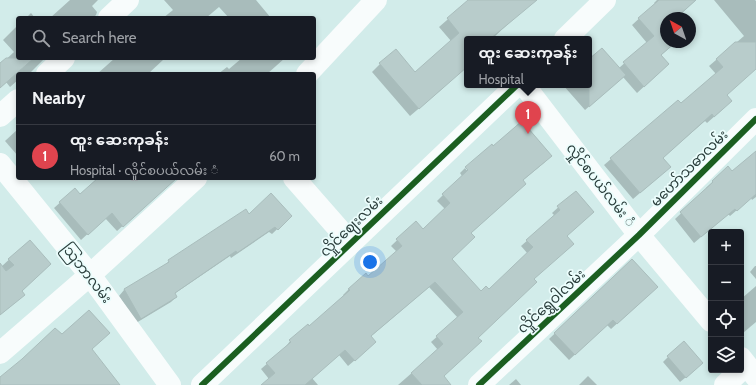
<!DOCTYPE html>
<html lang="en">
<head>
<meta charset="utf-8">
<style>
  :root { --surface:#171b24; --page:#242831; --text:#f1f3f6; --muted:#9ea1a6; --line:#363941; --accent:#657a78 }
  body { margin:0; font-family:Cabin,"Noto Sans Myanmar",sans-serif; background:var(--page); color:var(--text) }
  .controls { position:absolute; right:12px; bottom:12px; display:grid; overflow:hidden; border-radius:4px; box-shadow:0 2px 6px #0003 }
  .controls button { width:36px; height:36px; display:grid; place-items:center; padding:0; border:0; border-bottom:1px solid var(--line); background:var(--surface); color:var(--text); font:20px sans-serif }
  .compass { position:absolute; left:660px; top:12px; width:36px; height:36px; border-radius:50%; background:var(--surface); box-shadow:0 2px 6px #0003; rotate:320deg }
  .you { position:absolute; left:370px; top:262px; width:14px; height:14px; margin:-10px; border:3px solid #fff; border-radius:50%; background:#1a73e8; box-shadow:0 0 0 6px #1a73e833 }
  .badge { display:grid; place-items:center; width:26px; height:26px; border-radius:50%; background:var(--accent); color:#fff; font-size:13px; font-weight:700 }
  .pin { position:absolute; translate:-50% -33px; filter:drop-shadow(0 1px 2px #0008) }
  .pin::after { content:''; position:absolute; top:21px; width:14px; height:12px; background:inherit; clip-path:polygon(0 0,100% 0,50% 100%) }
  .popup { position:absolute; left:464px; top:36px; width:128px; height:52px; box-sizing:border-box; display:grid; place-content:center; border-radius:4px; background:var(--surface); filter:drop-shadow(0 1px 3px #0005); font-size:13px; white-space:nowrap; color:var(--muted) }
  .popup b { font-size:15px; color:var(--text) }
  .popup::after { content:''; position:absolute; left:50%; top:100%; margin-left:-8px; border:8px solid transparent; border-top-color:var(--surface) }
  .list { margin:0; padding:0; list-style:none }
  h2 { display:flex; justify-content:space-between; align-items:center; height:52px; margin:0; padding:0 16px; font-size:17px }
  h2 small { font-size:13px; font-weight:400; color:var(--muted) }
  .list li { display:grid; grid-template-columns:26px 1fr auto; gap:12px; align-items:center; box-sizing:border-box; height:56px; padding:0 16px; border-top:1px solid var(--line) }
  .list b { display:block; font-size:15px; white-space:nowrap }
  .list p { margin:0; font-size:13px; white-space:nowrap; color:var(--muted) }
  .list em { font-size:13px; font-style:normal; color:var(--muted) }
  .icon { flex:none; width:22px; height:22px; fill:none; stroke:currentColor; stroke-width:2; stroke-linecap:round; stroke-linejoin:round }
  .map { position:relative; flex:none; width:756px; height:385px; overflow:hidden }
  .search { position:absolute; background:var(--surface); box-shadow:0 2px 6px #0003; left:16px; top:16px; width:300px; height:44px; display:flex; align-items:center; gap:10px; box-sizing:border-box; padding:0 14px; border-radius:4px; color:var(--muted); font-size:15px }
  .panel { position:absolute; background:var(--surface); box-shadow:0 2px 6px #0003; left:16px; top:72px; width:300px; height:108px; border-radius:4px }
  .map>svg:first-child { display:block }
</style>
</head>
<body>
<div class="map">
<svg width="756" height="385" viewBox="0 0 756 385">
  <rect width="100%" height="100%" fill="#d2ecea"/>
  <g fill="#0003">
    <path d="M70 0H98L92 6 97 12 96 15 93 18H50Z"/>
    <path d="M164 0H256L271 18H229L219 7 206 18H163L173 10Z"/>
    <path d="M470 0H525V8L492 39H467V59L443 88 410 116 372 72 380 64 415 73 451 41 439 27Z"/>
    <path d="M657 0H696L675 18H666V42H676L660 56 661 71 637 93 623 77 585 110 563 85H589V61L619 68 647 43 632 25 655 4 654 3Z"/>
    <path d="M714 0H755L756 1V68L726 95 724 108 707 123 705 121 662 158V174L633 199 604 165 611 159 680 104 716 74 709 66 744 36Z"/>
    <path d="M31 13 35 18H26Z"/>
    <path d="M18 25V58H45L29 74H18V80L10 87 6 82 0 88V65L14 52 3 40Z"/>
    <path d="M115 58H163L164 59 148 74H97Z"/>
    <path d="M242 58H285L267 74H218L227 67 229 69Z"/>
    <path d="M18 129V156L5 141Z"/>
    <path d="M493 147 545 162 522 181 519 190 470 234 451 260 481 292 489 290 528 254 521 246 555 216 552 213 575 192 566 236 532 279 477 338 442 376 438 385H398L438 350 431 342 458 318 429 287 370 337 369 348 348 366 339 355 312 378 318 385H262L269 379 261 369 285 348 290 341 309 327 344 296 343 295 349 289 367 277 397 252 391 246 416 222 423 230 445 209 437 201 462 176 460 173 465 168 470 174Z"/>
    <path d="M756 152V197L752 200 751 198 730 216 728 214 694 243 675 219 707 189 706 188 728 167 732 173Z"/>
    <path d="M100 178H176L117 231 105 218 81 240 54 208 75 189 80 195Z"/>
    <path d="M291 216 272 234 269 232 231 258 230 256 174 294 176 297 171 302 136 323 119 296 124 290 164 266 169 261Z"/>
    <path d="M29 241 21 291 24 295 0 315 1 267Z"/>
    <path d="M632 260 651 293 611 329 607 325 569 360 549 339Z"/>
    <path d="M755 266H756V279L750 272Z"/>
    <path d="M756 286V322L743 333 741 331V299Z"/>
    <path d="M668 357 697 368 680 382 663 362Z"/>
    <path d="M588 376 597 385H579Z"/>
    <path d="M516 379 521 385H509Z"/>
  </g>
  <g fill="#b8cccb" stroke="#a9bdbc">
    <path d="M468 0H537L490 39H467V67L419 109 379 63 396 49 415 72 459 33 447 18Z"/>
    <path d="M659 0H696L676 18H666V42H676L661 55 669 64 644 87 623 62 654 36 638 18Z"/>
    <path d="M735 42H756V69L727 95 732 101 714 117 712 114 663 158 671 167 640 193 610 158 678 100 681 103 723 67 716 59Z"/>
    <path d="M602 48 626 75 589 107V59Z"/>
    <path d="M6 58H34L0 88V63Z"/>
    <path d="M522 121 552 156 523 180 526 184 471 233 475 237 452 259 481 291 486 286 489 289 533 247 526 240 560 210 557 206 576 191 594 212 567 236 574 244 534 279 537 282 478 338 482 341 444 376 451 385H422L411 373 443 344 436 336 463 312 435 282 371 336 376 342 355 361 345 350 305 385H261L275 373 266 363 291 342 289 340 308 324 309 326 350 290 348 289 366 273 368 276 402 246 396 239 416 221 423 229 450 203 442 194 468 170 465 167 492 144 493 146Z"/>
    <path d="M756 151V194L737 211 735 209 701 237 680 212 713 182 712 181 728 166 732 171Z"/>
    <path d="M98 178H177L123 227 112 213 88 235 59 202 75 188 80 194Z"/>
    <path d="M271 193 292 216 278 230 275 227 237 253 236 251 175 293 177 297 141 319 124 289 169 262 168 260 246 209 249 214Z"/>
    <path d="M30 240 51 264 22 291 25 295 0 315V263L6 271 14 265 8 259Z"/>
    <path d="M632 259 658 287 617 324 613 320 575 355 554 333Z"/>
    <path d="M89 310 110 333 92 349 120 385H0V377L22 359 55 328 62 334Z"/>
    <path d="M684 341 703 363 686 378 667 356Z"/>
  </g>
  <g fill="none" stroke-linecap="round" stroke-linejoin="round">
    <g stroke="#f8fcfc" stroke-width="22">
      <path d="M109 18 128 0"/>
      <path d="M565 39 605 0"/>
      <path d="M47 74 64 58"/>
      <path d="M307 74 376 0"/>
      <path d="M524 85 639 235 711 321"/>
      <path d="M0 116 18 100"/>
      <path d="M0 164 90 275 170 385"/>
      <path d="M294 178 351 243"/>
      <path d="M0 353 90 275 196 178"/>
      <path d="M741 358 756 377"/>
      <path d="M202 385 517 85"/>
      <path d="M479 385 639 235 756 119"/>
      <path d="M725 385 741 370"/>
    </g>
    <g stroke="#ebfdfc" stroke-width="8">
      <g id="cycleway">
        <path d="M202 385 517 85"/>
        <path d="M479 385 639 235 756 119"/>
      </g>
    </g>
    <use href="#cycleway" stroke="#1b5e20" stroke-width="6"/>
  </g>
  <g text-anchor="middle" stroke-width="3.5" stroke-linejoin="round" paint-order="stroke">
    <g font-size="14" fill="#2a3d3b" stroke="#ebfdfc">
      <text transform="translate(689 168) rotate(-45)" y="5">မဟော်သဓာလမ်း</text>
      <text transform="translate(601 185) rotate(52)" y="5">လှိုင်စပယ်လမ်း ံ</text>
      <text transform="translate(351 226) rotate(-44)" y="5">လှိုင်ဈေးလမ်း</text>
      <text transform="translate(87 273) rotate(52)" y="5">သြဘာလမ်း</text>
      <text transform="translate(551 301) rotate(-43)" y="5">လှိုင်ရွှေဝါလမ်း</text>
    </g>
  </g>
</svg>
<div class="controls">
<button>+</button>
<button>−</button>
<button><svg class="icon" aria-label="locate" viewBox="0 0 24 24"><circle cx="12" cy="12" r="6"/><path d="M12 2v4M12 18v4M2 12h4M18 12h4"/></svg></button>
<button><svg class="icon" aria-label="layers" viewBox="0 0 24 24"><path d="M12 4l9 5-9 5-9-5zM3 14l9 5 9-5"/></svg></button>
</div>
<svg class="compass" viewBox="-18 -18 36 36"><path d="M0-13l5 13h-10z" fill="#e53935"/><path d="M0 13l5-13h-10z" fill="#9ea1a6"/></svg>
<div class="you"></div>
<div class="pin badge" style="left:528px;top:134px;background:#e0444e">1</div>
<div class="popup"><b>ထူး ဆေးကုခန်း</b>Hospital</div>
<div class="search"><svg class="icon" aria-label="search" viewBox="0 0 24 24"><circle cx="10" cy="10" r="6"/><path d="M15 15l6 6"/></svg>Search here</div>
<section class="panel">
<h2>Nearby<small></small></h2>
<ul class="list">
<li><span class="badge" style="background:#e0444e">1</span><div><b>ထူး ဆေးကုခန်း</b><p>Hospital · လှိုင်စပယ်လမ်း ံ</p></div><em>60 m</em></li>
</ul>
</section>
</div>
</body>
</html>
